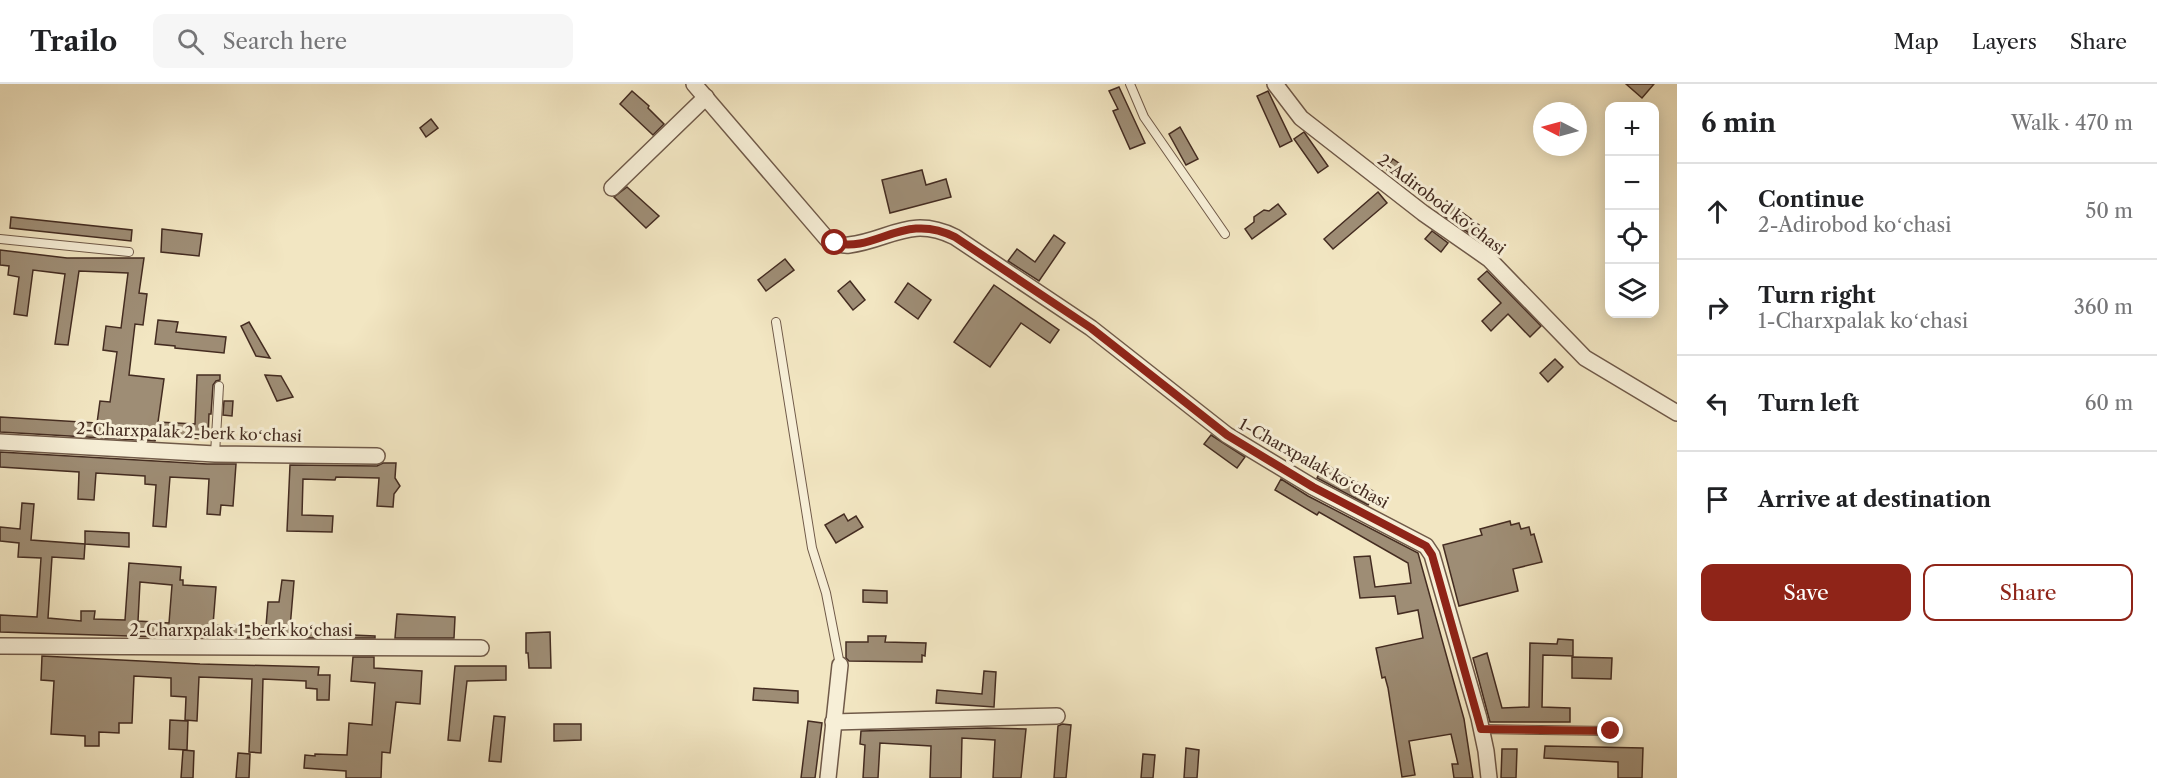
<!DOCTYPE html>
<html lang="en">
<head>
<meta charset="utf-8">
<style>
  :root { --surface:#fff; --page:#f6f6f6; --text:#202124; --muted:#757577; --line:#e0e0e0; --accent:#8f2418 }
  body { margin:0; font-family:"Libre Caslon Text",serif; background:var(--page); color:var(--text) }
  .controls { position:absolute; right:18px; top:18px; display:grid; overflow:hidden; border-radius:12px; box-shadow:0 3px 15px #0003 }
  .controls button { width:54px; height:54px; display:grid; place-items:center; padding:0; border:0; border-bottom:2px solid var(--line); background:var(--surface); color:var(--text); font:30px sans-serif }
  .compass { position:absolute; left:1533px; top:18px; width:54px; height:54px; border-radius:50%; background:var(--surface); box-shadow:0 3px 15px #0003; rotate:276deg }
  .stop { position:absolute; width:18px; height:18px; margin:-14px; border:4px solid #8f2418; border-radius:50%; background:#fff }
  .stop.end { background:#8f2418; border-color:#fff; box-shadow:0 2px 6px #0008 }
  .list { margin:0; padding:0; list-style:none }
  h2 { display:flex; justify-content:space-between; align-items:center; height:78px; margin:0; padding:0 24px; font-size:26px }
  h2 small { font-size:20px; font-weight:400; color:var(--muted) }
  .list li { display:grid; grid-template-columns:39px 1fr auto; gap:18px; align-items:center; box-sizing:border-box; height:96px; padding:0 24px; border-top:2px solid var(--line) }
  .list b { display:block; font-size:22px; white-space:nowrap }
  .list p { margin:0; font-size:20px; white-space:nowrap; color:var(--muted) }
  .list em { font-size:20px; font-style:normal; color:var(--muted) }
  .actions { display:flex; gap:12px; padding:18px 24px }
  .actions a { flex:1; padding:14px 0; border:2px solid var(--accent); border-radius:12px; text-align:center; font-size:21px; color:var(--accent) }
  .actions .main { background:var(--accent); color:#fff }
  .icon { flex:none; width:33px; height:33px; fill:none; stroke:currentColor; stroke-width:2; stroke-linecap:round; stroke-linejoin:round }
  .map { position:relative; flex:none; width:1677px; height:694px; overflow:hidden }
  header { display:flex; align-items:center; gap:36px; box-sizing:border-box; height:84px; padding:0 30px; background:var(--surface); border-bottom:2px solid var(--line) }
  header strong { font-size:28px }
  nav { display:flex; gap:33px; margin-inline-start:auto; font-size:21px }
  .search { width:420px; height:54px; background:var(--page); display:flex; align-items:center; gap:15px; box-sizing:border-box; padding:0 21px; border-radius:12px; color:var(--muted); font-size:22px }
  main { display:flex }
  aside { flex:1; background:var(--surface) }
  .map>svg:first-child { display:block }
</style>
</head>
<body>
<header>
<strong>Trailo</strong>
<div class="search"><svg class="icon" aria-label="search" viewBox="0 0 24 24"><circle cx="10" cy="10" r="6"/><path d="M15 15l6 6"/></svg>Search here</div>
<nav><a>Map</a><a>Layers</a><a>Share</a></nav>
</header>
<main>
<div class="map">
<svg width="1677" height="694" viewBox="0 0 1677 694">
  <rect width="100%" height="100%" fill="#f2e6c2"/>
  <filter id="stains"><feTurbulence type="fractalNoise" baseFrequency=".00333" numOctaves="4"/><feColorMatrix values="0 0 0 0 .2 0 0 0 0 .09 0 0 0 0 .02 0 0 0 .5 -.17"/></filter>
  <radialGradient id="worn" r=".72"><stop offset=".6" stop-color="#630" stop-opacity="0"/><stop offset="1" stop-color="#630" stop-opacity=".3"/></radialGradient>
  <g fill="#9e8d75" stroke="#442c21" stroke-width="1.5" fill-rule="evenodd">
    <path d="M1626 0H1654L1642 14Z"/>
    <path d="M1119 3 1145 59 1130 65 1113 27 1118 25 1109 7Z"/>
    <path d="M632 7 649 22 648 24 664 40 653 51 620 20Z"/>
    <path d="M1268 7 1292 57 1280 63 1257 12Z"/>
    <path d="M431 35 438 44 426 53 420 44Z"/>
    <path d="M1180 43 1198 75 1186 81 1169 50Z"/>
    <path d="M1304 48 1328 82 1318 89 1294 55Z"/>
    <path d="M1393 75 1403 82 1395 93 1387 87V82Z"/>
    <path d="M922 86 926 101 946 95 951 113 890 129 882 96Z"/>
    <path d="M627 103 659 132 646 144 614 113Z"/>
    <path d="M1378 108 1387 119 1333 165 1324 155Z"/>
    <path d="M1447 117 1479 141 1472 151 1444 132 1446 131 1440 126Z"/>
    <path d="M1278 120 1286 130 1252 155 1245 145 1254 138V133L1264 126 1269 127Z"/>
    <path d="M11 133 132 146 131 157 10 144Z"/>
    <path d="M162 145 202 150 199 172 161 168Z"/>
    <path d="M1432 147 1448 159 1441 168 1425 155Z"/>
    <path d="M1054 151 1065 159 1039 197 1008 177 1017 165 1035 178Z"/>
    <path d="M0 166 67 174H144L139 209 147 210 143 241 135 240 129 291 164 295 158 338 195 340 197 291H220V296L216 297 213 301 211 330H209L208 355 156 353 155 357 0 348V333L97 339 100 317 110 318 117 268 103 266 106 242 121 244 128 189 79 187 68 261 55 260 65 190 33 186 27 232 14 230 19 193 8 191 9 182 0 181Z"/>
    <path d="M785 175 794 186 766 207 758 196Z"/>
    <path d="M1487 187 1541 242 1530 253 1508 230 1491 247 1482 237 1501 219 1478 195Z"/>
    <path d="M850 197 865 216 853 226 838 207Z"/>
    <path d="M908 199 931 216 918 235 895 218Z"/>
    <path d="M994 201 1059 246 1050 259 1021 239 990 283 954 258Z"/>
    <path d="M158 236 178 238 176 248 226 253 224 269 175 264V262L155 260Z"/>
    <path d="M249 238 270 274 256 272 241 242Z"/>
    <path d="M1555 275 1563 283 1548 298 1540 289Z"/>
    <path d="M265 291 281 292 293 313 277 317Z"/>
    <path d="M224 317H233L232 332 223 331Z"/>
    <path d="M1211 351 1245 373 1237 384 1204 360Z"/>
    <path d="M0 368 207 380H236L233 422 221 421 220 431 207 430 209 395 170 393 166 443 153 442 156 401 145 400V392L96 389 94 416 78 415 79 388 0 383Z"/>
    <path d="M383 379H396L395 394 400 402 394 410 393 423 377 422 379 394 336 393 335 396 303 395 302 431 333 432 332 448 287 447 290 381 377 382Z"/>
    <path d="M1325 380 1375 408 1368 421 1317 394Z"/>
    <path d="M1281 395 1308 412 1418 469 1464 635 1473 694H1454L1452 680H1458L1451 650 1409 657 1415 691 1402 693 1388 604 1385 593 1382 594 1376 564 1423 554 1418 526 1398 530 1395 512 1360 514 1354 473 1370 472 1375 503 1411 499 1408 479 1319 428 1317 431 1275 406Z"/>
    <path d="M22 419 34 420 31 456 85 460 84 475 52 473 48 534 81 537V527H95L94 535 125 536 129 479 181 483 180 496H183V501L216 503 213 541 266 542 268 518H279L282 496 294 497 290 544 321 546V554L161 553 0 548V531L37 533 41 474 18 473 19 459 0 457V443L20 445ZM140 498 172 501 169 539 138 537Z"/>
    <path d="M844 430 848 437 856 432 863 443 836 459 825 441Z"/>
    <path d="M1510 437 1511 441 1519 439 1521 445 1529 443 1531 451 1534 450 1542 478 1513 485 1518 507 1459 522 1443 461 1482 451 1480 445Z"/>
    <path d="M85 447 129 449V463L85 460Z"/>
    <path d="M863 506 887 507V519L863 518Z"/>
    <path d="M397 530 455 533 454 554H395Z"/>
    <path d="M550 548 551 584H529L528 569H526V549Z"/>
    <path d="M328 550 375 552V554H328Z"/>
    <path d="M868 552H886L885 558 926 559 925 572 922 571V578L849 577 846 574V558H868Z"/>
    <path d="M1558 555 1573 556V572L1543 571 1542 623 1570 624V638H1490L1473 574 1487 569 1502 624 1529 623 1530 559 1557 560Z"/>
    <path d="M42 572 200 580 319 583 318 591H330L329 616H317V605L306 604V597L263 595 261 669 249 668 252 595 199 593 197 637 185 636 186 613 171 612V594L134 592 132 639H119V649L99 648V662H85V652L51 650 54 597 41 596Z"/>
    <path d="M353 573H374V584L422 587 420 620 396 618 390 669 382 668 381 694H346V687L304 684 305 671 315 672V670L347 671 349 639 372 641 375 599 351 597Z"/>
    <path d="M1572 573 1612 574 1611 595 1572 594Z"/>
    <path d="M455 582H506V596L467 597 460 657 448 656Z"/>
    <path d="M984 587 996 588 994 623 936 619 937 606 982 610Z"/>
    <path d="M754 604 798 607V619L753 616Z"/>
    <path d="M494 632 505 633 501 678 489 677Z"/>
    <path d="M170 636 188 637 187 666 169 665Z"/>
    <path d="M808 637 822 639 815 694H801Z"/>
    <path d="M554 640H581V656L554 657Z"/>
    <path d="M1062 640 1071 641 1066 694H1054L1058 642Z"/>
    <path d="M987 644 1026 645 1021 694H993L995 656 962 654 961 694H930L931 662 880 659 878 694H863L865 661 860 660 861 647Z"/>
    <path d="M1545 662 1643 664 1642 694H1618V678L1544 674Z"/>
    <path d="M1186 664 1199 666 1197 694H1184Z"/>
    <path d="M1502 665H1517L1516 694H1501Z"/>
    <path d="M183 666 194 667 193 694H181Z"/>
    <path d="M238 669 250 670 249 694H236Z"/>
    <path d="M1143 670 1155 671 1153 694H1141Z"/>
  </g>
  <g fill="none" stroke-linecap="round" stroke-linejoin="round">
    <g stroke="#705a49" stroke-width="10">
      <g id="service">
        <path d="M1130 0 1144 33 1225 150"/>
        <path d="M0 155 129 168"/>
        <path d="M776 238 812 464 826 509 840 581"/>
        <path d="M215 370 219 302"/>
        <path d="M1481 645 1611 647"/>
      </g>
    </g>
    <g stroke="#705a49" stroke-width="18">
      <g id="minor">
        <path d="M694 0 827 155C833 158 842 162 849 161 890 156 910 131 955 153L1091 244 1227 351 1313 403 1426 462 1432 471 1479 634 1486 667 1489 694"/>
        <path d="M1275 0 1301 34 1423 129 1489 175 1585 274 1677 329"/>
        <path d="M612 104 706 13"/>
        <path d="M0 358 215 370 377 372"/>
        <path d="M0 562 481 564"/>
        <path d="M833 638 1057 632"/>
        <path d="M828 694 840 581"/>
      </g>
    </g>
    <use href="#service" stroke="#f7efd7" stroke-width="8"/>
    <use href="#minor" stroke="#f7efd7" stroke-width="15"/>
  </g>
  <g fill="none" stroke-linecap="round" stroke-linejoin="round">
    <path stroke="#8f2418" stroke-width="8" d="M835 159C876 169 904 127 955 153L1091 244 1227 351 1313 403 1426 462 1432 471 1481 645 1611 647"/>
  </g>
  <g text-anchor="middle" stroke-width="6" stroke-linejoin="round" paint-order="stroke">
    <g font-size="16" fill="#442c21" stroke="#f7efd7">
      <text transform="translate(1442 120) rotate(37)" y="6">2-Adirobod koʻchasi</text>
      <text transform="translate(189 348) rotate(2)" y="6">2-Charxpalak 2-berk koʻchasi</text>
      <text transform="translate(1314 379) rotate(29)" y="6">1-Charxpalak koʻchasi</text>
      <text x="241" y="552">2-Charxpalak 1-berk koʻchasi</text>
    </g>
  </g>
  <rect width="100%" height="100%" filter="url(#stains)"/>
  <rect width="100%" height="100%" fill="url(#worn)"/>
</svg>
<div class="controls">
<button>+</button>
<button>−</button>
<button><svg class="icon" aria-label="locate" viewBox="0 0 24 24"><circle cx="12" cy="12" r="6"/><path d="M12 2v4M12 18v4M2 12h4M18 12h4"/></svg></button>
<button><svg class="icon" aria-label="layers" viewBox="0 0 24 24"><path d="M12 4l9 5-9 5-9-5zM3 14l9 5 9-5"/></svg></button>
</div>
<svg class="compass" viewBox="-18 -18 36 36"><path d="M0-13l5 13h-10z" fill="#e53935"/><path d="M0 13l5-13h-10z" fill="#757577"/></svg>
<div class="stop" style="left:835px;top:159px"></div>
<div class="stop end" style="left:1611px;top:647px"></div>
</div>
<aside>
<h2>6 min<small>Walk · 470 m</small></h2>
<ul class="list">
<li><svg class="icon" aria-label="ahead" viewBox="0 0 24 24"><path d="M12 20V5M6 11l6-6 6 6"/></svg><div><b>Continue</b><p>2-Adirobod koʻchasi</p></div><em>50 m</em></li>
<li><svg class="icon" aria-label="right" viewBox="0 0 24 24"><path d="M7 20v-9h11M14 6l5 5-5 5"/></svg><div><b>Turn right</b><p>1-Charxpalak koʻchasi</p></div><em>360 m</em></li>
<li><svg class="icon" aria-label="left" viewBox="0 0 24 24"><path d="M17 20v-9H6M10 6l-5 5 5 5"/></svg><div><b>Turn left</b></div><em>60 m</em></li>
<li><svg class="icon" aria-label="arrive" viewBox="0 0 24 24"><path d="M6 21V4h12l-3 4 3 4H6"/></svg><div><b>Arrive at destination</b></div></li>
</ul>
<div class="actions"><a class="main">Save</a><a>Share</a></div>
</aside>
</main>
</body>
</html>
